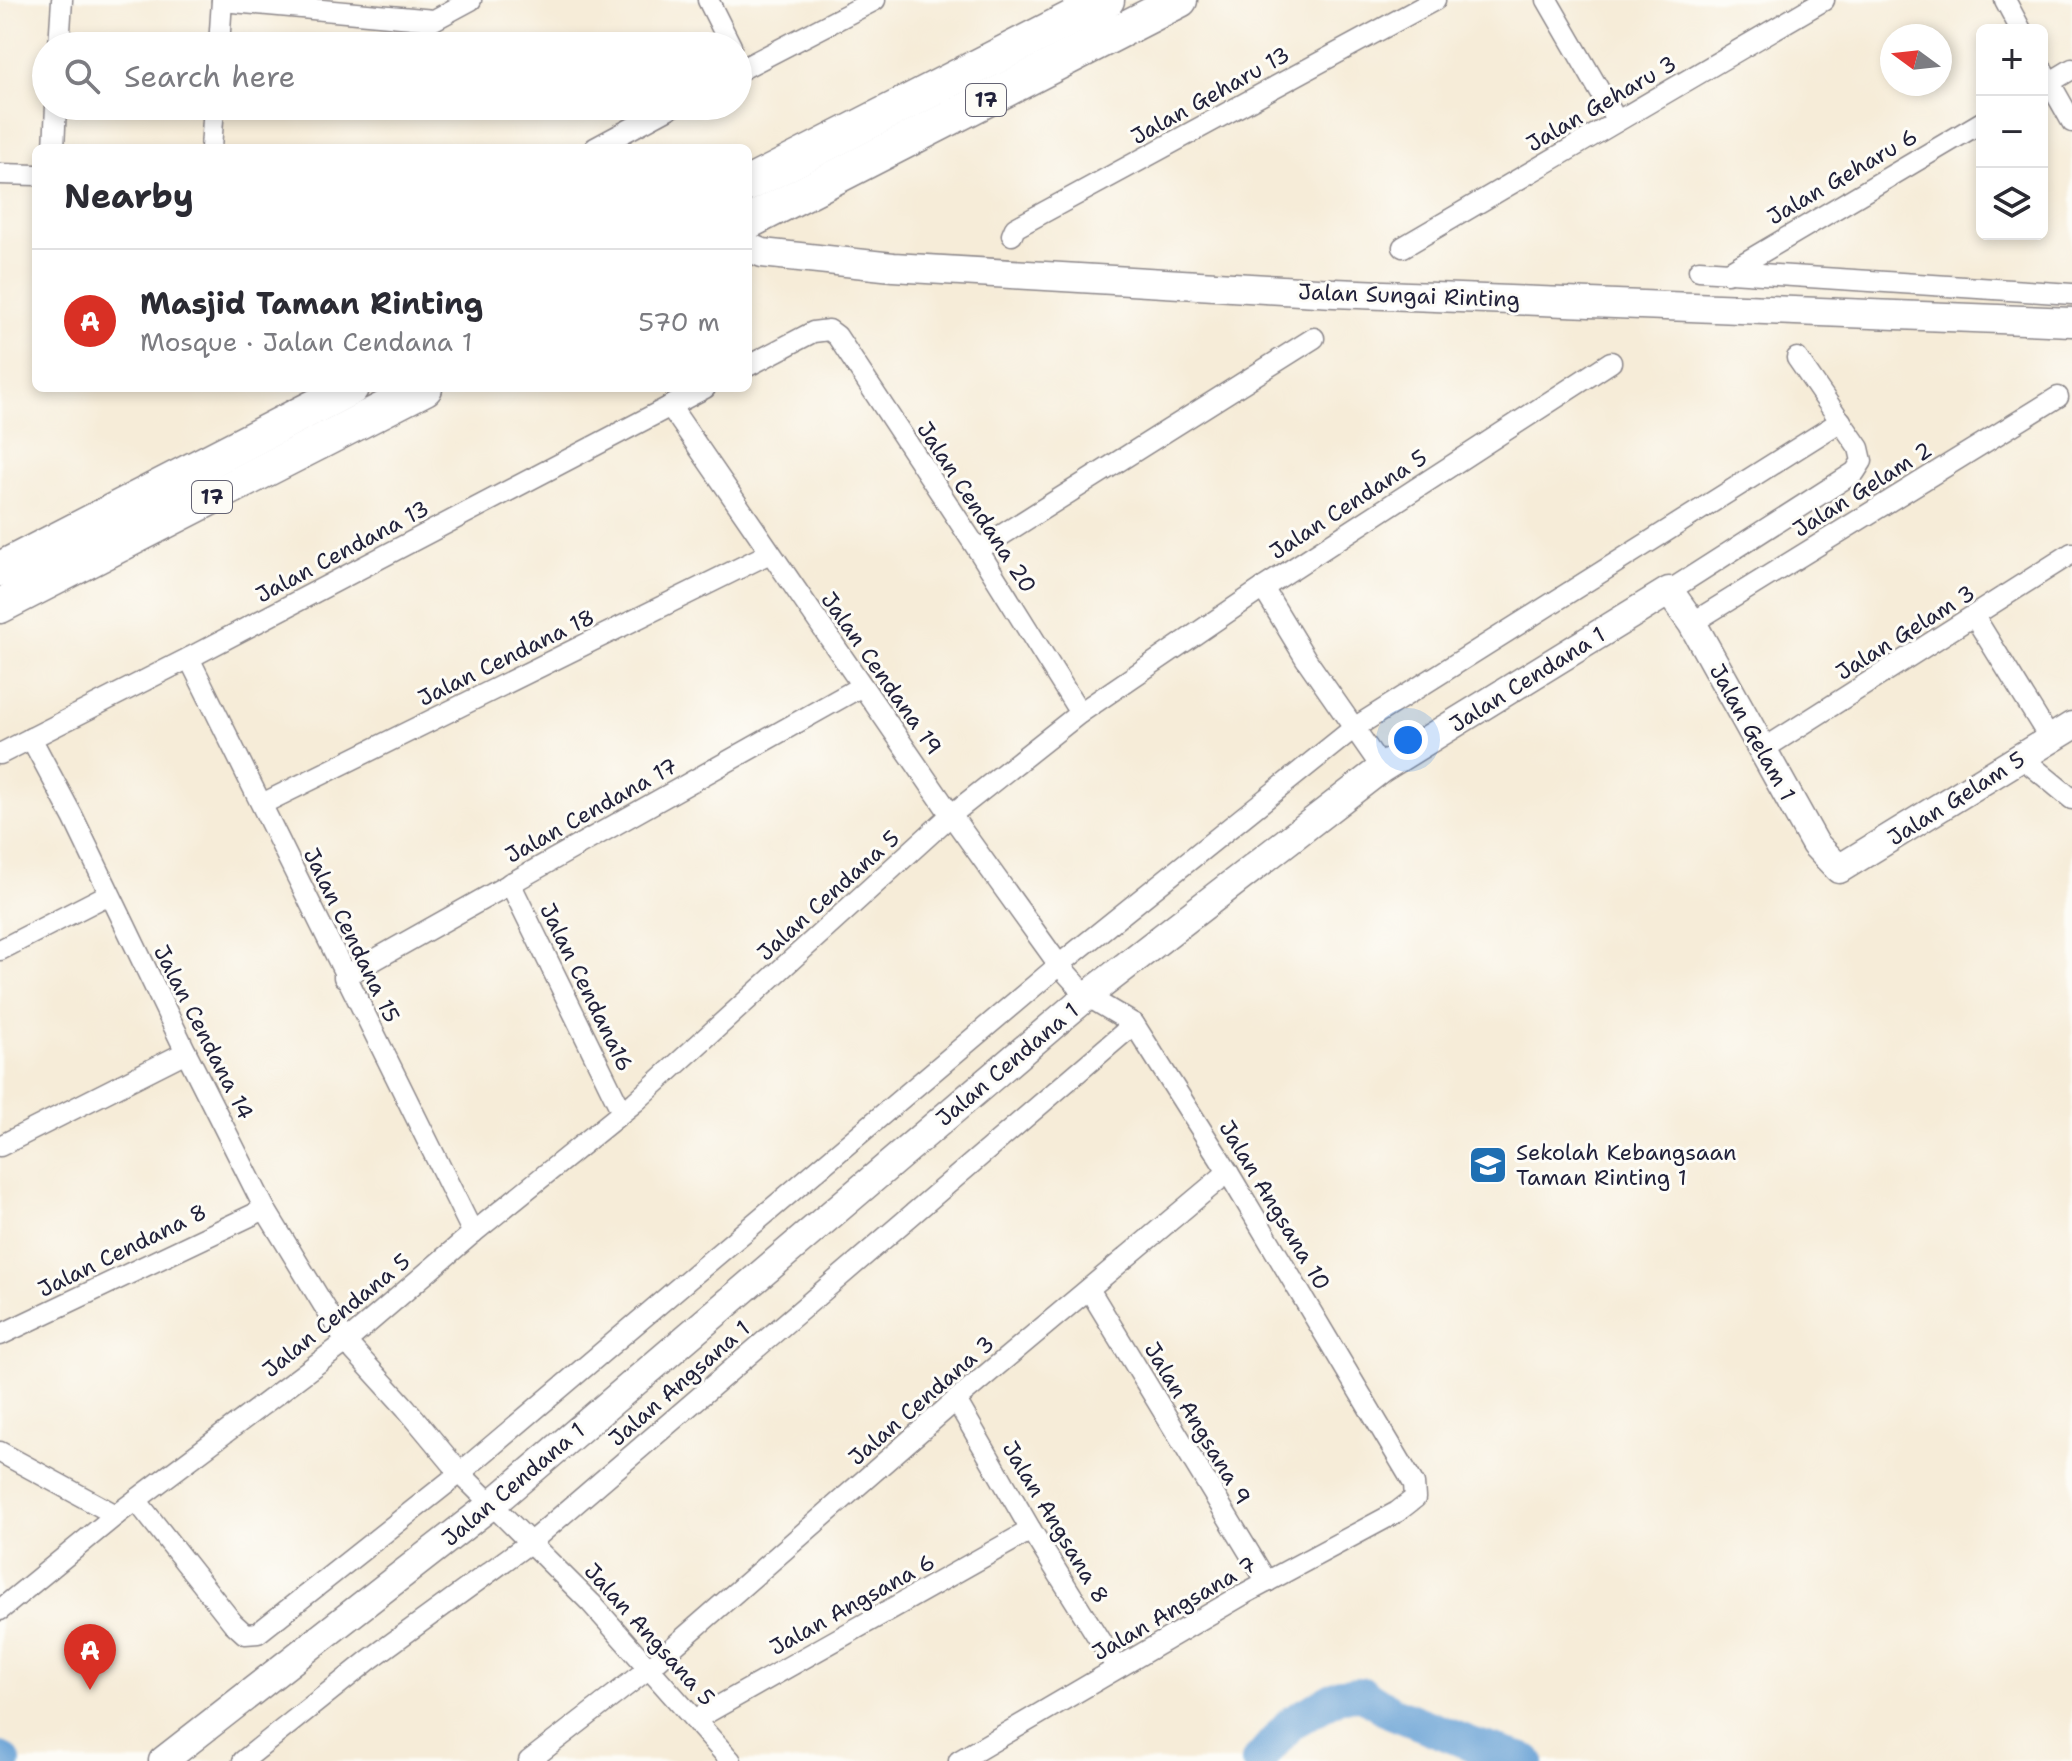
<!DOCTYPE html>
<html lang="en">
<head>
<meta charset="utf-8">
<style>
  :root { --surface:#fff; --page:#f7f7f7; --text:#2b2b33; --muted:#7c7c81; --line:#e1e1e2; --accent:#d93025 }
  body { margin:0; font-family:"Shantell Sans",sans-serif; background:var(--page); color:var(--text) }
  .controls { position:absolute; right:24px; top:24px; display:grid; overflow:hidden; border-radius:12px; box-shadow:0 4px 12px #0003 }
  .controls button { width:72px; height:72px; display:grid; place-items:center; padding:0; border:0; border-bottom:2px solid var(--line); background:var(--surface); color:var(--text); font:40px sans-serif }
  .compass { position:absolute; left:1880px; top:24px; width:72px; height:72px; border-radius:50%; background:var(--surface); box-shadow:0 4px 12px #0003; rotate:285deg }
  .you { position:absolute; left:1408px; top:740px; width:28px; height:28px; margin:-20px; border:6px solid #fff; border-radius:50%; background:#1a73e8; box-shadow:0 0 0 12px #1a73e833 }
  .badge { display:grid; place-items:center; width:52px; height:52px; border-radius:50%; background:var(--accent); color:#fff; font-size:26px; font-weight:700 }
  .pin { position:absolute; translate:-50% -66px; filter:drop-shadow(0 2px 4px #0008) }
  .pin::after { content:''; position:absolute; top:42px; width:28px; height:24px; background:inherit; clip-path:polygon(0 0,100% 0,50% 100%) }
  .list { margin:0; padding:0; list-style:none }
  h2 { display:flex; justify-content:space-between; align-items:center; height:104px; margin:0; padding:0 32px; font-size:34px }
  h2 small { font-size:26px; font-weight:400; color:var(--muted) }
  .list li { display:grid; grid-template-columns:52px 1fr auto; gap:24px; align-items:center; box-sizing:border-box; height:144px; padding:0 32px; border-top:2px solid var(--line) }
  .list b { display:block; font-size:30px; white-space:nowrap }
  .list p { margin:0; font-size:26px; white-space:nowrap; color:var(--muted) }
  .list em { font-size:26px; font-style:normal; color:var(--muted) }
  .icon { flex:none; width:44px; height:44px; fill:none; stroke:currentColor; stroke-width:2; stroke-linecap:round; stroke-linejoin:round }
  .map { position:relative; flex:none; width:2072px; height:1761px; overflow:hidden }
  .search { position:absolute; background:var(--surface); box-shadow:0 4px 12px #0003; left:32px; top:32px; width:720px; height:88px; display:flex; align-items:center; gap:20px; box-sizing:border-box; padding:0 28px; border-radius:44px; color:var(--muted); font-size:30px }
  .panel { position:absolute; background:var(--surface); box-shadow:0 4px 12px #0003; left:32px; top:144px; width:720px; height:248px; border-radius:12px }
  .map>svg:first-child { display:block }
</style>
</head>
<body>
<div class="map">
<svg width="2072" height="1761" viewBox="0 0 2072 1761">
  <rect width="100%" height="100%" fill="#fdfcf7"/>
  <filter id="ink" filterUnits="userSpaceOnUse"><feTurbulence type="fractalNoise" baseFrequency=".0125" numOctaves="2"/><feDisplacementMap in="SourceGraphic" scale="16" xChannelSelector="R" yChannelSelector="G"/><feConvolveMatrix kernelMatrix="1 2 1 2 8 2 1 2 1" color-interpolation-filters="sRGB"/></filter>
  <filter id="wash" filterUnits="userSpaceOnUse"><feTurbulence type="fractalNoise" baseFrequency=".006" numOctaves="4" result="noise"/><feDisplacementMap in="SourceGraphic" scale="32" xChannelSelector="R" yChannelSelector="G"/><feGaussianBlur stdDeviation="1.8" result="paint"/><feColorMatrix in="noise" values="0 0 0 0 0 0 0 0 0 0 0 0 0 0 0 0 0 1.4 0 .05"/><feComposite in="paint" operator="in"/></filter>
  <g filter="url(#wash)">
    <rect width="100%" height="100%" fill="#f6ecd8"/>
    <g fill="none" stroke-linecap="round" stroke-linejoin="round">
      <g stroke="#649fd4" stroke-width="34">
        <path d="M0 1759 4 1761"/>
        <path d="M1258 1761 1291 1723 1340 1695 1363 1694 1391 1712 1474 1745 1527 1761"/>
      </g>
    </g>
  </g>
  <g filter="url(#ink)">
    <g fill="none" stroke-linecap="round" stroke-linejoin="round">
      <g stroke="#8c878a" stroke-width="23">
        <g id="street">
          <path d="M708 0 731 46"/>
          <path d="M1547 0 1617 121"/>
          <path d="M2005 0 2021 30"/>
          <path d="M222 1 434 20 471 0"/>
          <path d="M59 46 62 0"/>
          <path d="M219 46 222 0"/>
          <path d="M2042 69 2072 122"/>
          <path d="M738 71 875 0"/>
          <path d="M2042 87 2072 69"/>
          <path d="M54 148 56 106"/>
          <path d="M211 148 214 106"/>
          <path d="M595 148 673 106"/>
          <path d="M0 174 36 175"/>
          <path d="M1012 235 1015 228 1435 0"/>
          <path d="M1403 247 1824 0"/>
          <path d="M1699 270 2072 294"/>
          <path d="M1727 273 1982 122"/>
          <path d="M748 366 813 332 829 330 837 336 978 550 1080 713"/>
          <path d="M670 406 951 815 1059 965 1087 996 1134 1024 1228 1172 1414 1484 1415 1498 1397 1512 1244 1594 959 1761"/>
          <path d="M978 550 1314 338"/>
          <path d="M1263 588 1306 659 1382 768"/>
          <path d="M1669 591 1855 472 1862 461 1859 448 1797 358"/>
          <path d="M1974 616 2050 739"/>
          <path d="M1692 623 2058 397"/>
          <path d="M189 658 473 1233"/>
          <path d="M31 738 73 817 186 1052 265 1209 346 1342 406 1408 460 1473 591 1603 731 1761"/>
          <path d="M1762 750 2072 553"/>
          <path d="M0 754 189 658 705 388"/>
          <path d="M2021 757 2072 799"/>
          <path d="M262 804 770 553"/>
          <path d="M510 883 622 1112"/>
          <path d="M0 950 109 894"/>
          <path d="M344 977 862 686"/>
          <path d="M0 1146 186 1052"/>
          <path d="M1089 1289 1267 1582"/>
          <path d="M0 1335 265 1209"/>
          <path d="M956 1400 1031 1530 1117 1668"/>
          <path d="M0 1452 116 1515"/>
          <path d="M136 1500 233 1623 245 1634 258 1633 460 1473 1059 965 1354 728 1841 421"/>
          <path d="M0 1610 116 1515 346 1342 473 1233 635 1102 951 815 1080 713 1263 588 1611 362"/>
          <path d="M696 1719 1031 1530"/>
          <path d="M243 1761 369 1660 532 1541 1134 1024"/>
          <path d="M529 1761 648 1669 956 1400 1228 1172"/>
        </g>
      </g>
      <g stroke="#8c878a" stroke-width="31">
        <g id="secondary">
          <path d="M748 247 762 253 893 267 1334 293 2072 322"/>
          <path d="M163 1761 491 1505 1087 996 1382 768 1669 591 1692 623 1815 844 1839 869 2072 726"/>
        </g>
      </g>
      <g stroke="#8c878a" stroke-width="37">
        <g id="highway">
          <path d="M748 184 1107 0"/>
          <path d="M748 222 1180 0"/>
          <path d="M0 569 351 388"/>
          <path d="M0 606 425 388"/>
        </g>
      </g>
      <use href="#street" stroke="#fff" stroke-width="20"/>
      <use href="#secondary" stroke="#fff" stroke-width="28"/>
      <use href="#highway" stroke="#fff" stroke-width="34"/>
    </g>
  </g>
  <defs>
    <g id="school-square" transform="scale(2)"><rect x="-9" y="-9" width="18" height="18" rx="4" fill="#1f6fb2" stroke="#fdfcf7"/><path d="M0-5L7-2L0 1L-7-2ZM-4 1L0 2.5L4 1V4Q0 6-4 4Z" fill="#fff"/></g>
  </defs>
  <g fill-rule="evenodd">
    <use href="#school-square" x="1488" y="1165"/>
  </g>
  <g text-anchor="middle" stroke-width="6" stroke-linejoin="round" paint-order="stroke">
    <g fill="#fdfcf7" stroke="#646373" stroke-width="2">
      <rect x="966" y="84" width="40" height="32" rx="6"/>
      <rect x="192" y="481" width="40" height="32" rx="6"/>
    </g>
    <g font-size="20" font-weight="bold" fill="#22223b">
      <text x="986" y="107">17</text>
      <text x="212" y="504">17</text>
    </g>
    <g font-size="22" fill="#22223b" stroke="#fdfcf7">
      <text transform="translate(1210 95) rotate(-29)" y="8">Jalan Geharu 13</text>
      <text transform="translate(1601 103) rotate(-30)" y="8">Jalan Geharu 3</text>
      <text transform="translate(1842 176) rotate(-30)" y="8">Jalan Geharu 6</text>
      <text transform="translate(1409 295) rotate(2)" y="8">Jalan Sungai Rinting</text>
      <text transform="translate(1862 489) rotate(-32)" y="8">Jalan Gelam 2</text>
      <text transform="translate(1348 504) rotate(-33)" y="8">Jalan Cendana 5</text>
      <text transform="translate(977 507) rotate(57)" y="8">Jalan Cendana 20</text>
      <text transform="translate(342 551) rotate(-28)" y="8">Jalan Cendana 13</text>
      <text transform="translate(1905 632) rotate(-32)" y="8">Jalan Gelam 3</text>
      <text transform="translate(506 657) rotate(-26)" y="8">Jalan Cendana 18</text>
      <text transform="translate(882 673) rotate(55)" y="8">Jalan Cendana 19</text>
      <text transform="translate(1527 679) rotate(-32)" y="8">Jalan Cendana 1</text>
      <text transform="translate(1753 732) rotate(61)" y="8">Jalan Gelam 1</text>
      <text transform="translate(1956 798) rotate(-32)" y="8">Jalan Gelam 5</text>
      <text transform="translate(591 810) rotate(-29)" y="8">Jalan Cendana 17</text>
      <text transform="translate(828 895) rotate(-42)" y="8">Jalan Cendana 5</text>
      <text transform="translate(352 935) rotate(64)" y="8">Jalan Cendana 15</text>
      <text transform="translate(587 987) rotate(64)" y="8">Jalan Cendana16</text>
      <text transform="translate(204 1032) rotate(63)" y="8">Jalan Cendana 14</text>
      <text transform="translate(1007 1064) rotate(-40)" y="8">Jalan Cendana 1</text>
      <text transform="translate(1275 1205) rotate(59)" y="8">Jalan Angsana 10</text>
      <text transform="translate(122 1250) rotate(-26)" y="8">Jalan Cendana 8</text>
      <text transform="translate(336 1315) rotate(-39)" y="8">Jalan Cendana 5</text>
      <text transform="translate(679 1383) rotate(-41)" y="8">Jalan Angsana 1</text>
      <text transform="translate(921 1400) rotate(-41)" y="8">Jalan Cendana 3</text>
      <text transform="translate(1198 1423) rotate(59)" y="8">Jalan Angsana 9</text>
      <text transform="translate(513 1484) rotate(-40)" y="8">Jalan Cendana 1</text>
      <text transform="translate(1056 1522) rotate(59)" y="8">Jalan Angsana 8</text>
      <text transform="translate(852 1604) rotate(-29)" y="8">Jalan Angsana 6</text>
      <text transform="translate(1174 1608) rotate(-30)" y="8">Jalan Angsana 7</text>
      <text transform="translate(650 1634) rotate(48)" y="8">Jalan Angsana 5</text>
    </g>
    <g font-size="22" fill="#22223b" stroke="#fdfcf7" text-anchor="start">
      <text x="1516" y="1160">Sekolah Kebangsaan<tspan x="1516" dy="25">Taman Rinting 1</tspan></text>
    </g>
  </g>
</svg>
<div class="controls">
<button>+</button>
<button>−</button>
<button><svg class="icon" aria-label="layers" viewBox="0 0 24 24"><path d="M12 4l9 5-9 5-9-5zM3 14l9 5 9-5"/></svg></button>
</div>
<svg class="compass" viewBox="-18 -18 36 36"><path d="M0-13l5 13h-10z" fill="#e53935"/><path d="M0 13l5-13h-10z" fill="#7c7c81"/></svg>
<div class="you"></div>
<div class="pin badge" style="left:90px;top:1690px">A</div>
<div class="search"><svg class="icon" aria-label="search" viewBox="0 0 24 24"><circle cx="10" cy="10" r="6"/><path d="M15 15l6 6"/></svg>Search here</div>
<section class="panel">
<h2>Nearby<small></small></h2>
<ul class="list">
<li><span class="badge">A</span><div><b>Masjid Taman Rinting</b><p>Mosque · Jalan Cendana 1</p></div><em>570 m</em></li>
</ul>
</section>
</div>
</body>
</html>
